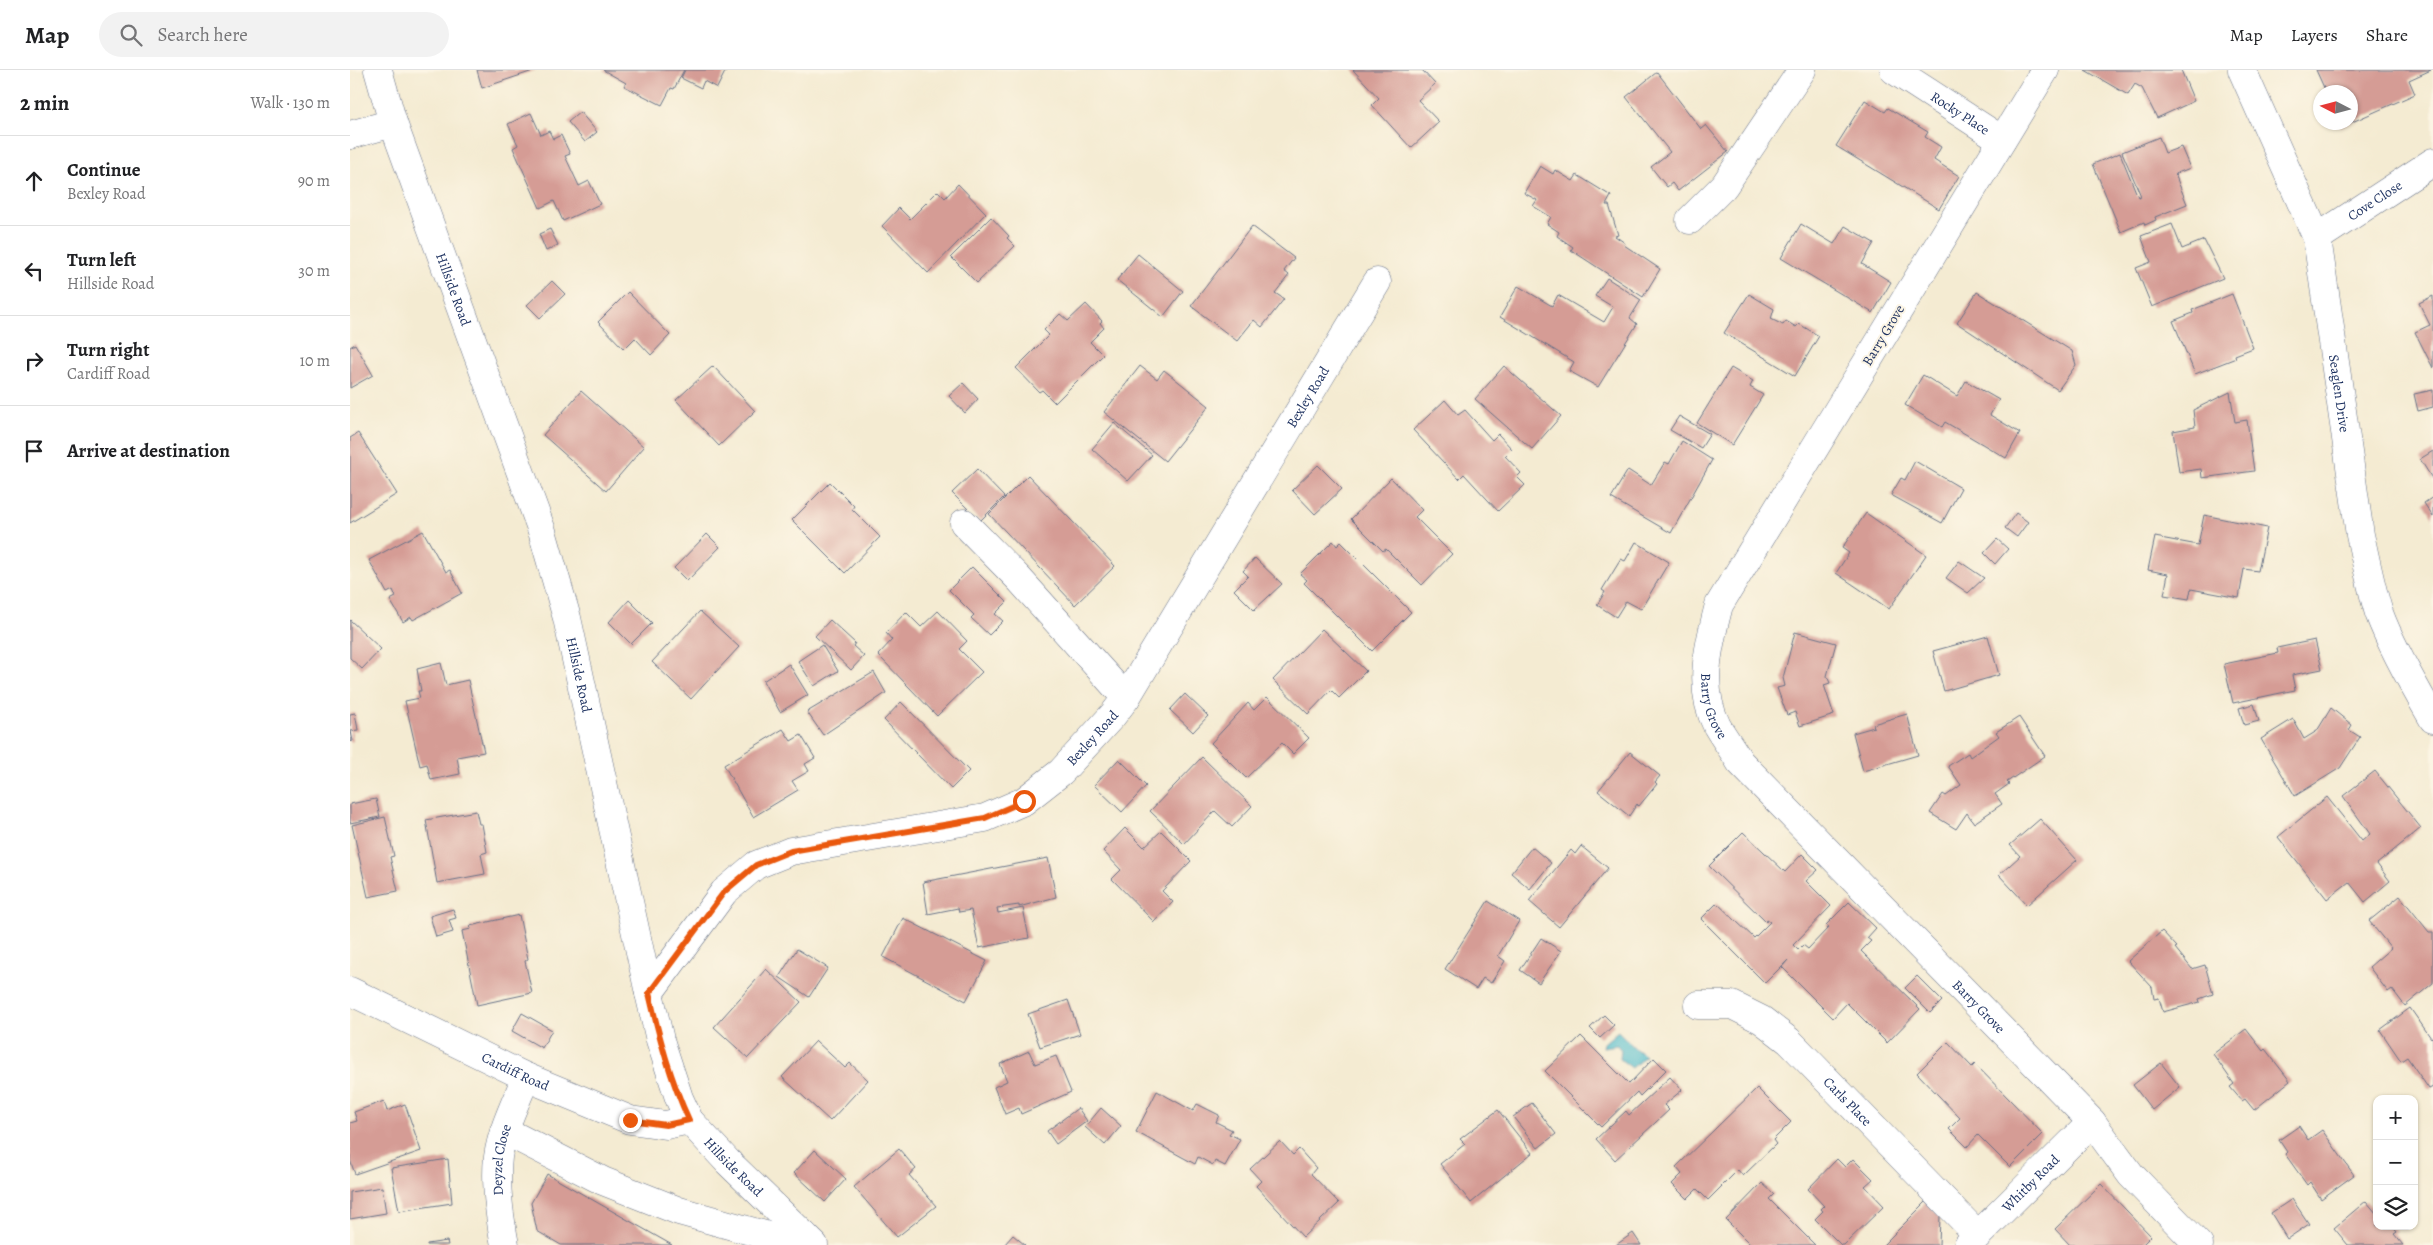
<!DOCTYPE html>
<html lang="en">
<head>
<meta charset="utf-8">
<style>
  :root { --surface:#fff; --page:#f2f2f2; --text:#202124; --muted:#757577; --line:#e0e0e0 }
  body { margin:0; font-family:Alegreya,serif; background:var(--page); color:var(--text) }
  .controls { position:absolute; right:15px; bottom:15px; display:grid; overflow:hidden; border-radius:10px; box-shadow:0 1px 4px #0004 }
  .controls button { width:45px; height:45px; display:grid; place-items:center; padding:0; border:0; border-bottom:1px solid var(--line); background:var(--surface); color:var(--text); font:25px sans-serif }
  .compass { position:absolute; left:1963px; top:15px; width:45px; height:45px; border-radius:50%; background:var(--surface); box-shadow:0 1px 4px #0004; rotate:276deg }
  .stop { position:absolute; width:15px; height:15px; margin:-11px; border:4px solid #ea580c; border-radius:50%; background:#fff }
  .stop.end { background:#ea580c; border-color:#fff; box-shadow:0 1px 5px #0008 }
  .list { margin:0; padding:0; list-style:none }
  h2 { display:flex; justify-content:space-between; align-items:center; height:65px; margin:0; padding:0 20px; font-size:21px }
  h2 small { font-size:16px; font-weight:400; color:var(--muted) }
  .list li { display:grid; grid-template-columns:32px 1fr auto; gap:15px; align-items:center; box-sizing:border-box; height:90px; padding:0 20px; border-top:1px solid var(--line) }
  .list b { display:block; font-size:19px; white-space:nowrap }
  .list p { margin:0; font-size:16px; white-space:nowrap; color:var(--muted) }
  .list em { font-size:16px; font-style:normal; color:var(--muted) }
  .icon { flex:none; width:28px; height:28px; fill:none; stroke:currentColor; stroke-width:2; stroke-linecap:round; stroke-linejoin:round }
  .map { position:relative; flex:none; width:2083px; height:1175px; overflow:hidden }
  header { display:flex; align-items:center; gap:30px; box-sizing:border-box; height:70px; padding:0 25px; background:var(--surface); border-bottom:1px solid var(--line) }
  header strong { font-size:24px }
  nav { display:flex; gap:28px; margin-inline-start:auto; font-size:18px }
  .search { width:350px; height:45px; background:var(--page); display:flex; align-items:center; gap:12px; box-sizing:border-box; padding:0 18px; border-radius:28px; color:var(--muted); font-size:19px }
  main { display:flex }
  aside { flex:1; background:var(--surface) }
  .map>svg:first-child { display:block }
</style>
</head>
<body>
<header>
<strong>Map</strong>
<div class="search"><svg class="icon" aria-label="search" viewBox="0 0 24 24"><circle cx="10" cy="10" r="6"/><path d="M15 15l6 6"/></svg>Search here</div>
<nav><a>Map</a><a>Layers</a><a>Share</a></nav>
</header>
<main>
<aside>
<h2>2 min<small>Walk · 130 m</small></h2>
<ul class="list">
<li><svg class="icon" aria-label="ahead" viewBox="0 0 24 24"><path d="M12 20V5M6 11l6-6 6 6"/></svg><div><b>Continue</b><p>Bexley Road</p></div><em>90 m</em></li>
<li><svg class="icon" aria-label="left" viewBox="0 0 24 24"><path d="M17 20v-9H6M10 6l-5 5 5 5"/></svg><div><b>Turn left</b><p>Hillside Road</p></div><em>30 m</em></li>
<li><svg class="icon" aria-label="right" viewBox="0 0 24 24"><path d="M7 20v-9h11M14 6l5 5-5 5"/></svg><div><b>Turn right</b><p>Cardiff Road</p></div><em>10 m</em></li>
<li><svg class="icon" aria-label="arrive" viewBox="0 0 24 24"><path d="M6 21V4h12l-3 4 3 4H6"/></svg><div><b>Arrive at destination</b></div></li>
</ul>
</aside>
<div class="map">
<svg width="2083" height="1175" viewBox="0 0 2083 1175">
  <rect width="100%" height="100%" fill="#fcf5e5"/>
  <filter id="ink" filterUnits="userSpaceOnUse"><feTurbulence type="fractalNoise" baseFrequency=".02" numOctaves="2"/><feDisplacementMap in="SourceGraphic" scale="10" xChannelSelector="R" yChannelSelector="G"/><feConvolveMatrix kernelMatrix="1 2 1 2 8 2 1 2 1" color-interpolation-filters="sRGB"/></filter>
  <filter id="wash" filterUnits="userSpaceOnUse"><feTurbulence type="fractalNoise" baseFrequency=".0096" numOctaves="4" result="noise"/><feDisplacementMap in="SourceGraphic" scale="20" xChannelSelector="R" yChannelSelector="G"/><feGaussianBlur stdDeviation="1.12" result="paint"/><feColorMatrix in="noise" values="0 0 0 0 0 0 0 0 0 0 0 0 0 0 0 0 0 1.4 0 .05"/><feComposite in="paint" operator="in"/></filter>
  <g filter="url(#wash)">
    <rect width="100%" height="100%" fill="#f4ebd2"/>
    <path fill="#4fbbcb" stroke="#357594" d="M1268 961 1287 980 1295 986 1282 998 1270 989 1271 980 1267 975 1253 977 1254 973Z"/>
    <g id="blocks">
      <g fill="#d59c95">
        <path d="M127 0H186L132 18Z"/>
        <path d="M253 0H334L324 19 321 18 312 35 274 16 276 13Z"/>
        <path d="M335 0H376L367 18 354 11 351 18 331 8Z"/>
        <path d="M1003 0H1072L1085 14 1068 30 1089 52 1061 78 1022 35 1029 28Z"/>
        <path d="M1735 0H1831L1844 31 1807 48 1792 18 1785 14 1778 25Z"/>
        <path d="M1966 0H2081L2059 10 2065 24 1991 57 1989 52H2000V22H1976Z"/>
        <path d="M1307 2 1351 59 1356 55 1378 82 1328 121 1322 113 1317 117 1301 97 1320 82 1276 27Z"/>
        <path d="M1515 30 1535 42 1538 38 1578 62 1575 67 1591 77 1584 90 1609 106 1589 139 1486 76Z"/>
        <path d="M230 42 247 62 235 72 218 52Z"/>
        <path d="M181 43 191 65 199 61 203 69 211 65 220 84 215 86 229 116 239 111 250 134 213 151 204 131 190 138 163 78 168 75 158 54Z"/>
        <path d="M1809 67 1815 83 1831 77 1840 98 1825 104 1837 134 1805 147 1806 150 1795 155 1794 152 1771 162 1743 94 1770 83 1788 127 1791 126 1772 82Z"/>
        <path d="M1190 96 1203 104 1205 100 1223 111 1227 105 1261 126 1256 135H1259L1268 165 1265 166 1275 173 1274 175 1310 199 1293 227 1221 180 1223 177 1207 166 1209 162 1197 154 1201 147 1183 136 1187 130 1174 123Z"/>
        <path d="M608 114 636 143 578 203 532 156 549 138 560 149 588 121 595 128Z"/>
        <path d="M641 147 659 166 657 168 665 176 627 213 601 187Z"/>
        <path d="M1451 154 1484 174 1495 156 1524 173 1512 194 1541 212 1523 243 1431 188Z"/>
        <path d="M1822 154 1832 179 1854 170 1873 208 1802 237 1786 198 1801 192 1791 166Z"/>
        <path d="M902 156 944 188 934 201 939 205 925 223 934 229 912 257 904 250 887 271 841 236Z"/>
        <path d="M200 159 208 175 196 181 189 164Z"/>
        <path d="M788 184 833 221 813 247 767 210Z"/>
        <path d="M1257 208 1291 230 1280 248 1287 254 1248 317 1219 301 1224 292 1150 247 1168 216 1202 236 1208 225 1254 252 1263 237 1245 226Z"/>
        <path d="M202 211 215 224 190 248 177 235Z"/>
        <path d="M278 222 320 265 301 285 285 268 274 279 248 252Z"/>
        <path d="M1627 222 1722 281 1726 295 1708 320 1607 253Z"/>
        <path d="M1399 224 1424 239 1421 249 1433 255 1436 251 1446 257 1449 254 1469 266 1445 306 1374 263Z"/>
        <path d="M1882 224 1903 278 1885 285 1886 288 1845 304 1823 251 1843 243 1842 240Z"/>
        <path d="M2083 226V298L2065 262 2080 255 2069 233Z"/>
        <path d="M736 234 752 251 750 253 754 258 740 272 753 285 705 333 692 320 689 322 666 298 699 265 694 260 710 244 718 251Z"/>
        <path d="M5 274 23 305 0 318V277Z"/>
        <path d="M363 296 405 341 369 376 326 330Z"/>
        <path d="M790 296 807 309 814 300 859 336 815 391 754 342Z"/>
        <path d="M1154 296 1211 346 1182 379 1125 329Z"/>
        <path d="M1381 298 1403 311 1400 317 1413 325 1382 375 1347 353Z"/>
        <path d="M1573 305 1607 326 1616 311 1649 330 1640 345 1670 363 1656 388 1595 352 1592 357 1555 335Z"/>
        <path d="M613 313 628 329 615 343 599 326Z"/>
        <path d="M2083 320V337L2068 341 2064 324Z"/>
        <path d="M231 321 294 377 256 421 193 365Z"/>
        <path d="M1880 322 1885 352 1897 350 1904 401 1852 408 1851 399 1829 402 1823 361 1845 357 1843 340Z"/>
        <path d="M1095 330 1108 345 1115 340 1142 370 1148 364 1162 379 1155 386 1171 403 1167 407 1175 415 1148 441 1114 404 1109 409 1063 360Z"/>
        <path d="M1329 346 1360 364 1351 378 1320 360Z"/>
        <path d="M764 353 802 385 778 411 742 379Z"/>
        <path d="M8 363 47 424 0 453V368Z"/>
        <path d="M1332 371 1362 390 1321 463 1261 428 1278 400 1301 415 1315 392 1319 394Z"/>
        <path d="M2083 381V410L2070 389Z"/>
        <path d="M1565 391 1611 418 1592 453 1541 425 1551 408 1555 410Z"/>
        <path d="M968 395 992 419 965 444 942 420Z"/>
        <path d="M627 399 654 427 630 451 602 423Z"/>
        <path d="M678 405 765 496 725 535 639 444Z"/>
        <path d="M1041 408 1072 440 1065 447 1102 484 1072 515 1036 479 1033 481 1001 449Z"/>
        <path d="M480 412 504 436 502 439 530 467 495 503 442 450Z"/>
        <path d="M2083 427V447L2074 433Z"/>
        <path d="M1516 443 1576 485 1539 539 1486 503 1499 483 1492 478Z"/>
        <path d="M1666 443 1678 452 1667 467 1655 458Z"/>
        <path d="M1854 445 1917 458 1908 501 1894 499 1889 528 1841 519 1839 529 1814 525 1818 504 1798 500 1805 467 1848 475Z"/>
        <path d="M73 461 96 502 100 500 112 523 63 550 61 547 53 552 40 530 46 527 43 520 37 523 19 490Z"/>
        <path d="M357 464 370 477 337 511 324 498Z"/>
        <path d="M1647 469 1658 479 1645 494 1634 483Z"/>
        <path d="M983 471 987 476 991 472 1061 542 1022 581 954 513 957 510 950 504Z"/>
        <path d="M1286 472 1319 492 1291 539 1276 531 1266 547 1247 535 1255 522 1252 520 1271 489 1275 491Z"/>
        <path d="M905 488 932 514 904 540 884 520 898 506 893 501Z"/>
        <path d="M1609 491 1634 508 1618 523 1596 508Z"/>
        <path d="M622 497 657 532 645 544 653 551 639 565 621 548 624 545 599 520Z"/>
        <path d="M279 530 302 553 281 574 259 552Z"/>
        <path d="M350 541 389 577 341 629 302 592Z"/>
        <path d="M588 541 617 571 609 579 632 602 587 646 528 585 542 570 536 563 556 542 571 557Z"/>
        <path d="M0 550 31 579 12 599 0 588Z"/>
        <path d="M480 550 505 573 503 576 514 586 501 600 465 566Z"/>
        <path d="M972 559 1016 601 989 628 981 620 958 644 923 610Z"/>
        <path d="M1445 562 1486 573 1477 606 1480 613 1474 615 1484 645 1450 656 1445 642 1437 645 1427 618 1435 616 1433 608Z"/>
        <path d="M1638 566 1649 605 1594 621 1583 581Z"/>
        <path d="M1965 570 1972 599 1942 605 1945 620 1883 633 1874 594 1928 583 1927 578Z"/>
        <path d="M472 575 488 601 464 616 448 591Z"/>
        <path d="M91 593 96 615 118 610 134 682 107 687 110 704 81 710 77 694 70 696 55 631 70 628 68 621H71L67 599Z"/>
        <path d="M439 594 458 625 430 642 413 611Z"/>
        <path d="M524 602 536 623 473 665 457 642Z"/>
        <path d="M835 624 858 646 843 662 820 640Z"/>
        <path d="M917 627 959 668 943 684 932 673 896 708 861 673 898 633 904 640Z"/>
        <path d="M551 632 619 701 601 719 534 650Z"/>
        <path d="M1904 634 1909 651 1894 655 1889 638Z"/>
        <path d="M1981 638 2002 655 1999 660 2010 667 1990 698 1945 726 1911 669 1943 649 1954 669 1967 661Z"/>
        <path d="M5 643 8 660 1 661 3 671 0 672V644Z"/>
        <path d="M1557 644 1568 685 1513 701 1503 663 1524 657 1523 654Z"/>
        <path d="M1669 647 1695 686 1657 712 1659 714 1645 724 1652 734 1624 753 1617 743 1606 759 1580 743 1593 724 1596 726 1611 715 1598 696 1618 683 1620 687 1649 666 1646 662Z"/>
        <path d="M433 659 441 671 451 665 465 688 455 694 459 701 442 711 448 720 403 747 374 695Z"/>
        <path d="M1280 682 1310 706 1305 712 1307 714 1289 736 1287 734 1279 746 1248 721Z"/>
        <path d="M852 687 902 736 882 757 865 741 834 774 800 741Z"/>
        <path d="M769 689 796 716 772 742 744 715Z"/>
        <path d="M2025 701 2071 758 2027 794 2040 811 2015 832 1999 812 1977 829 1928 767 1977 727 2012 771 2020 764 1993 726Z"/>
        <path d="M26 729 30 747 0 753V734Z"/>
        <path d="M126 741 129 754H132L137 782 131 784 135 804 87 813 76 750Z"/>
        <path d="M35 747 44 786 40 787 48 821 18 827 2 755Z"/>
        <path d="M1690 749 1727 790 1677 835 1649 805 1670 786 1660 775Z"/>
        <path d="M775 758 794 777 811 761 841 791 812 821 823 832 804 852 762 809 771 800 753 781Z"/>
        <path d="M1393 762 1435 802 1452 784 1468 800 1456 811 1481 836 1443 875 1448 880 1453 875 1458 879 1479 857 1476 855 1499 832 1526 858 1517 868 1521 871 1511 881 1570 939 1537 973 1497 933 1483 948 1432 897 1438 890 1415 913 1351 849 1367 833 1404 868 1420 852 1417 850 1416 852 1359 796Z"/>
        <path d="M1231 776 1258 798 1209 857 1179 831 1221 780 1225 784Z"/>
        <path d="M1182 777 1201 793 1180 819 1161 803Z"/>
        <path d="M698 788 706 827 669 837V835L647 838 648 843 673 838 679 868 629 878 621 840 609 842 608 838 578 844 573 812Z"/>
        <path d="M2050 826 2079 862H2083V913L2055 936 2042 919 2038 922 2019 897 2041 878 2019 851Z"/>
        <path d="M1138 831 1169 851 1148 886 1155 891 1141 913 1133 908 1126 919 1095 899Z"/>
        <path d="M103 839 106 848 99 850 103 862 86 867 80 846Z"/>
        <path d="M169 845 178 889 175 891 182 923 127 935 112 861 121 859 120 856Z"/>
        <path d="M553 848 637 891 616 931 533 887Z"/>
        <path d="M1812 861 1827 877 1825 878 1842 899 1855 895 1863 924 1849 929 1850 932 1813 942 1809 928 1804 929 1802 917 1778 891Z"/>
        <path d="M1191 868 1211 881 1189 913 1170 900Z"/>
        <path d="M447 879 478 898 459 927 429 907Z"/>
        <path d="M416 899 451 932 398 988 364 957Z"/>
        <path d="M1567 906 1592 931 1580 943 1555 918Z"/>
        <path d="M718 930 730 964 690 977 678 944Z"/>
        <path d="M2060 938 2081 968 2083 966V1017L2079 1019 2057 987 2051 991 2030 960Z"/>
        <path d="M172 943 202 960 192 978 162 961Z"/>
        <path d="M1254 945 1264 955 1250 968 1240 958Z"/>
        <path d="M1896 959 1913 981 1915 979 1940 1011 1904 1040 1895 1029 1892 1031 1880 1017 1884 1014 1863 984Z"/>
        <path d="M1231 966 1279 1014 1304 988 1316 1000 1290 1026 1287 1022 1251 1057 1195 1001Z"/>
        <path d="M466 971 495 998 500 993 518 1010 480 1051 432 1007Z"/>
        <path d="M1598 972 1622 997 1625 994 1693 1064 1660 1097 1628 1065 1617 1077 1599 1059 1610 1048 1567 1003Z"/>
        <path d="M679 981 685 994 706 986 721 1022 671 1044 669 1038 655 1044 644 1017 657 1011 650 994Z"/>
        <path d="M1811 993 1830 1017 1802 1040 1783 1015Z"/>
        <path d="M1320 1007 1332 1020 1314 1035 1319 1040 1265 1090 1246 1069 1276 1041 1279 1045Z"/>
        <path d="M1407 1018 1441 1052 1423 1070 1426 1074 1393 1106 1388 1100 1358 1130 1347 1119 1337 1129 1322 1114 1332 1104 1326 1097Z"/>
        <path d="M807 1021 843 1041 847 1034 869 1045 866 1052 882 1060 879 1064 890 1069 875 1096 865 1091 863 1095 848 1087 845 1094 786 1062Z"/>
        <path d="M34 1031 37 1041 55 1034 71 1081 5 1104 0 1090V1053L7 1051 4 1042Z"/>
        <path d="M1182 1033 1206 1064 1188 1078 1163 1047Z"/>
        <path d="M728 1038 737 1051 706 1074 697 1061Z"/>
        <path d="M751 1038 771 1056 755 1075 735 1057Z"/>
        <path d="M1148 1040 1182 1083 1121 1133 1090 1094 1115 1074 1110 1069Z"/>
        <path d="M1949 1056 1958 1070 1972 1060 2004 1105 1971 1129 1960 1112 1957 1115 1935 1084 1937 1082 1929 1070Z"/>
        <path d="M930 1071 943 1085 949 1079 966 1098 961 1104 989 1133 953 1167 906 1116 911 1111 900 1099Z"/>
        <path d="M549 1079 566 1099 559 1105 586 1136 547 1167 504 1117Z"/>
        <path d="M465 1080 496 1109 475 1132 444 1103Z"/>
        <path d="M98 1089 102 1133 49 1141 41 1098Z"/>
        <path d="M1487 1089 1495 1097 1503 1089 1523 1109 1515 1116 1534 1136 1494 1175H1491L1465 1149 1473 1141 1471 1139 1474 1136 1458 1119Z"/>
        <path d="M197 1104 322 1175H211L187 1161 181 1133Z"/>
        <path d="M1412 1113 1424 1124 1419 1129 1465 1175H1401L1376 1150Z"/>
        <path d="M1751 1114 1801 1166 1792 1175H1720L1705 1159Z"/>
        <path d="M32 1117 36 1143 0 1149V1122Z"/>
        <path d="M1942 1129 1959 1154 1937 1169 1921 1143Z"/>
        <path d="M2016 1131 2027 1144V1156H2042L2047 1162 2044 1164 2053 1175H1998L1984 1158Z"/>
        <path d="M1576 1132 1590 1146 1589 1175H1533Z"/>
        <path d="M1283 1163 1291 1175H1266Z"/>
        <path d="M663 1165 675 1175H654Z"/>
        <path d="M97 1171 98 1175H77V1174Z"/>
      </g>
    </g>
  </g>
  <g filter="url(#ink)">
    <use href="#blocks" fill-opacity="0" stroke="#677187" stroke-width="1"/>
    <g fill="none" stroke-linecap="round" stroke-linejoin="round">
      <g stroke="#677187" stroke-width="29">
        <g id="minor">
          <path id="s1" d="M28 0 43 53 192 461 217 548 299 923 310 970 329 1028 339 1050 378 1092 464 1175"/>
          <path id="s2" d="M1544 0 1652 70"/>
          <path id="s3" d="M1695 0 1369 535C1359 574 1347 617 1367 656 1374 668 1383 680 1390 692L1742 1052 1781 1105 1849 1175"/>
          <path id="s4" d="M1892 0 1967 168 2010 465C2016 491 2021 518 2029 543 2041 576 2065 618 2083 649"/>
          <path d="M0 65 43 53"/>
          <path d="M1340 150 1374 116 1452 0"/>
          <path id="s5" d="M1967 168 2083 92"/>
          <path d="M614 453 669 509 776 628"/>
          <path id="s6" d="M0 921 176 1007 280 1050 316 1055 339 1050"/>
          <path id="s7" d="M299 923 374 822 406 795 441 781 635 748 674 731 711 702 763 645 776 628 1027 212"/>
          <path id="s8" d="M1348 935H1382L1412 950 1439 971 1628 1165"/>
          <path d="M155 1061 253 1111 329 1141 422 1167 454 1165"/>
          <path id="s9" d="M155 1175C150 1149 145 1114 148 1087 152 1059 166 1032 176 1007"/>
          <path id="s10" d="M1618 1175 1742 1052"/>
        </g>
      </g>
      <use href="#minor" stroke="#fff" stroke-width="28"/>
    </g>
  </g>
  <g fill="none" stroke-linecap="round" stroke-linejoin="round" filter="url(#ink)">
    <path stroke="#ea580c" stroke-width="6" d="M280 1050 316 1055 339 1050C320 1009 309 966 299 923L374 822 406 795 441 781 635 748 674 731"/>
  </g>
  <g text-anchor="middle" stroke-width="4" stroke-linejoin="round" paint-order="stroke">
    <g font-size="14" fill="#1b2f5e" stroke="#fcf5e5">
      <text dy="5" stroke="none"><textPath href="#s2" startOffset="79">Rocky Place</textPath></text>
      <text dy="5" stroke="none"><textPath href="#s5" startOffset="69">Cove Close</textPath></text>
      <text dy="5" stroke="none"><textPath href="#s1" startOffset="232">Hillside Road</textPath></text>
      <text transform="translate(1533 265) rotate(-59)" y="5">Barry Grove</text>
      <text dy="5" stroke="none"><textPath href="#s4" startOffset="341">Seaglen Drive</textPath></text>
      <text dy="5" stroke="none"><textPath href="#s7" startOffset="942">Bexley Road</textPath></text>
      <text dy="5" stroke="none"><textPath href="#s1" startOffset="638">Hillside Road</textPath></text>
      <text dy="5" stroke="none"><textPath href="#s3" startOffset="730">Barry Grove</textPath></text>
      <text dy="5" stroke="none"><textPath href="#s7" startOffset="538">Bexley Road</textPath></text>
      <text dy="5" stroke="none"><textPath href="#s3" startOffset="1135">Barry Grove</textPath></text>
      <text dy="5" stroke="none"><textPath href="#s6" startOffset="184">Cardiff Road</textPath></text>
      <text dy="5" stroke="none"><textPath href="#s8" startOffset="186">Carls Place</textPath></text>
      <text dy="5" stroke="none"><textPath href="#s9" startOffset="86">Deyzel Close</textPath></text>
      <text dy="5" stroke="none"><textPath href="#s1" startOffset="1162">Hillside Road</textPath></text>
      <text dy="5" stroke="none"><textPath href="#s10" startOffset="88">Whitby Road</textPath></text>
    </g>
  </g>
</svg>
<div class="controls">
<button>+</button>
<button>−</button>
<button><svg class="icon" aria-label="layers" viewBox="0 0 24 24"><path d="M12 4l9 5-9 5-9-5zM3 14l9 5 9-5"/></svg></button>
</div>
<svg class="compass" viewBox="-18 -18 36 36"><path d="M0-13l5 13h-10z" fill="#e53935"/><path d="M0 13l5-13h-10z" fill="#757577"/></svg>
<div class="stop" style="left:674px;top:731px"></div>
<div class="stop end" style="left:280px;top:1050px"></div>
</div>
</main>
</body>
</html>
